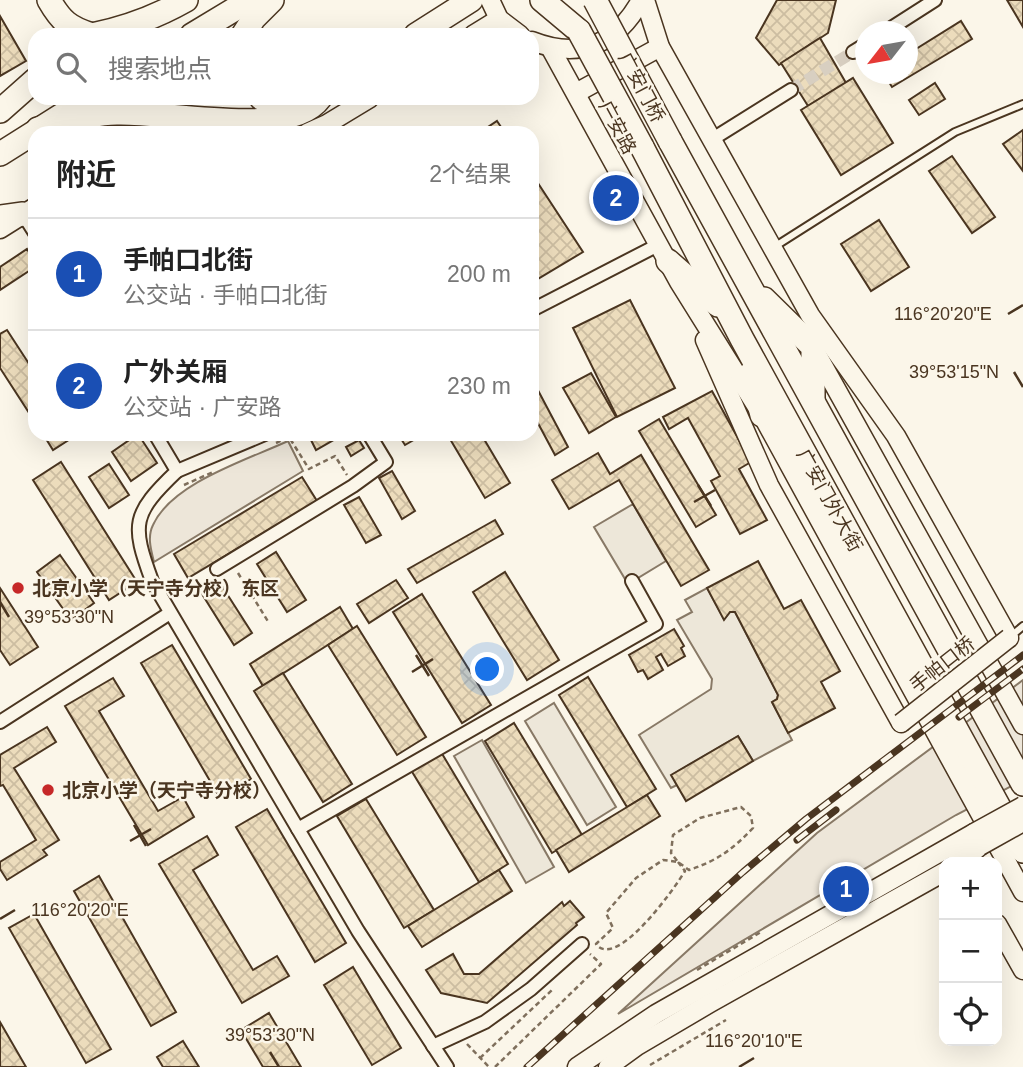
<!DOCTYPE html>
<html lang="zh">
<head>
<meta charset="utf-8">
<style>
  :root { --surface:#fff; --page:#f6f6f6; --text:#222; --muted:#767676; --line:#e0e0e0; --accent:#d93025 }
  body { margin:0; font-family:Helvetica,"Noto Sans SC",sans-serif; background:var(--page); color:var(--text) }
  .controls { position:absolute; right:21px; bottom:21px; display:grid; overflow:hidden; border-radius:14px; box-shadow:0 7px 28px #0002 }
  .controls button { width:63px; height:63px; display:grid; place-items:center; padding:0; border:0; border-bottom:2px solid var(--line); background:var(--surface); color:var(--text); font:35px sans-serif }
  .compass { position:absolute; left:855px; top:21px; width:63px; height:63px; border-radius:50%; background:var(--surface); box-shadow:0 7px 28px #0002; rotate:239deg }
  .you { position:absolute; left:488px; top:670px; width:24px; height:24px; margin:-18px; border:5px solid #fff; border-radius:50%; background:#1a73e8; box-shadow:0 0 0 10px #1a73e833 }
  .badge { display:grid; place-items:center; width:46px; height:46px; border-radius:50%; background:var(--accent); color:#fff; font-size:23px; font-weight:700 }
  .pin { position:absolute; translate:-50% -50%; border:4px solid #fff; box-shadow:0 2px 7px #0006 }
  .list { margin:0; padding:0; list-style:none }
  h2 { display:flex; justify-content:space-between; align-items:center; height:91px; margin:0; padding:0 28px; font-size:30px }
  h2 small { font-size:23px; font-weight:400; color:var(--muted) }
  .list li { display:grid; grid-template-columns:46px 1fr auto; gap:21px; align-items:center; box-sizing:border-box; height:112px; padding:0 28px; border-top:2px solid var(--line) }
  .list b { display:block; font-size:26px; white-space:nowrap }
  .list p { margin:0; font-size:23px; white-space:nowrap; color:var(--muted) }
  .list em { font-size:23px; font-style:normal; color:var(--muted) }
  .icon { flex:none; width:38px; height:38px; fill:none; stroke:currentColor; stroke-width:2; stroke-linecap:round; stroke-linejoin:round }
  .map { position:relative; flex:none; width:1023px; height:1067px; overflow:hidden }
  .search { position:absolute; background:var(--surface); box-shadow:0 7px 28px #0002; left:28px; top:28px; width:511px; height:77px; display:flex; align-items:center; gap:18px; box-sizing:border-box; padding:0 24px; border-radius:21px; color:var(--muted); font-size:26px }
  .panel { position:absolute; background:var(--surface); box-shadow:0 7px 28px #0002; left:28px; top:126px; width:511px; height:315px; border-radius:21px }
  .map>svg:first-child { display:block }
</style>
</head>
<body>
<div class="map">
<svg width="1023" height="1067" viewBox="0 0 1023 1067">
  <defs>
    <pattern id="building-cross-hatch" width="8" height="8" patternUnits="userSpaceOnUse" patternTransform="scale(1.75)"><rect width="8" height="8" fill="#ecdcbc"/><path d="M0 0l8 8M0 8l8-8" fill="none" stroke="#ccbda1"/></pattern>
  </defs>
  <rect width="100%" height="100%" fill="#fbf6e9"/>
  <g fill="#ede6d9" stroke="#887966" stroke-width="2">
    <path d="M288 441 303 471 154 562C151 550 147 537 153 525 172 483 247 460 288 441Z"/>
    <path d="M1023 680V780L956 815 618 1014 817 833Z"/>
  </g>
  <g fill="#ede7d9" stroke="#887966" stroke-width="2">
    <path d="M633 504 666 561 628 584 594 527Z"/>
    <path d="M707 588 724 619 730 612H735L778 695 777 699 772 702 792 740 753 761 738 736 672 775 677 785 671 788 639 735 711 689 712 679 677 620 692 612 685 600Z"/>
    <path d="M554 703 616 807 587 825 525 721Z"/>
    <path d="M482 740 554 867 526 883 454 756Z"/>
  </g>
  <g fill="url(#building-cross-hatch)" stroke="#4a3520" stroke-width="2">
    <path d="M777 0H836L828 33 779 65 756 38Z"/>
    <path d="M1007 0H1023V27Z"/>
    <path d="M0 16 26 61 0 76Z"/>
    <path d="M961 21 972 39 892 87 884 74H908V54Z"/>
    <path d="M820 38 846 83 808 106 781 63Z"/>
    <path d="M853 78 893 143 841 175 801 110Z"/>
    <path d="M935 83 945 99 919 115 909 100Z"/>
    <path d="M497 121 505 133H479Z"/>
    <path d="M1023 130V171L1003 144Z"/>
    <path d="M952 156 995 217 972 233 929 171Z"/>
    <path d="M532 174 583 252 536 280 532 273Z"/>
    <path d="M879 220 909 267 871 291 841 244Z"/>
    <path d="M27 249 35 261V267L0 290V267Z"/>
    <path d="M630 300 675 388 617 417 573 328Z"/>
    <path d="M7 330 35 373V422L0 368V334Z"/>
    <path d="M591 373 616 417 589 433 563 388Z"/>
    <path d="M532 379 568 447 555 455 532 412Z"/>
    <path d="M712 391 751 462 739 469 767 520 740 534 711 481 720 476 688 418 669 429 663 417Z"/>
    <path d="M659 419 716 515 696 527 639 431Z"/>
    <path d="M43 434H74L75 436 53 450Z"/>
    <path d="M138 434 157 463 131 481 112 452Z"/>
    <path d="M320 434H335L337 438 316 450 311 440Z"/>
    <path d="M398 434H424L405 445Z"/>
    <path d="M457 434H481L510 483 485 498 450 439Z"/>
    <path d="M359 440 364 448 351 456 346 447Z"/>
    <path d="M598 453 610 474 641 455 709 570 681 586 619 480 569 509 552 480Z"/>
    <path d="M61 462 137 582 109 600 33 480Z"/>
    <path d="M109 464 129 495 109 508 89 477Z"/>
    <path d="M392 471 415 511 402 519 379 478Z"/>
    <path d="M302 477 317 501 188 578 174 554Z"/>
    <path d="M359 497 381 535 366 543 344 505Z"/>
    <path d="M495 520 503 534 417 583 408 569Z"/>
    <path d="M276 552 306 600 287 612 257 564Z"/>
    <path d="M60 555 94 603 71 620 37 572Z"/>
    <path d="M758 561 784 609 801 600 840 671 821 682 835 708 788 733 772 702 777 699 778 695 735 612H730L724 620 707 588Z"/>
    <path d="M505 572 559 660 527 680 473 592Z"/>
    <path d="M396 580 408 598 369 623 357 604Z"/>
    <path d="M220 583 252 633 234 645 202 594Z"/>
    <path d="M0 588 38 647 10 665 0 650Z"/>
    <path d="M422 594 491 705 462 723 393 612Z"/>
    <path d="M340 607 353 629 263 686 250 664Z"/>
    <path d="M357 626 426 737 397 755 328 645Z"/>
    <path d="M674 629 684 646 681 648 685 656 668 666 661 654 656 657 663 670 648 679 643 670 638 672 629 655Z"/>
    <path d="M172 645 251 779 220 798 141 663Z"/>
    <path d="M283 673 352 784 323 802 254 691Z"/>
    <path d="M588 677 656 789 627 807 559 695Z"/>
    <path d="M113 678 124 696 99 711 158 811 183 797 194 817 148 845 65 706Z"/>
    <path d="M514 723 582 835 552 853 485 741Z"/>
    <path d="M47 727 56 742 14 768 59 840 43 850 47 855 7 880 0 869V862L36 840 3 785 0 786V755Z"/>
    <path d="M738 736 753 761 686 801 671 775Z"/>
    <path d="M441 752 508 864 479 882 411 770Z"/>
    <path d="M647 795 660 816 569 872 556 850Z"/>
    <path d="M366 799 434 910 404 928 337 816Z"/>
    <path d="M267 809 346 943 315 962 236 827Z"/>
    <path d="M207 836 218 855 193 870 253 970 277 956 289 976 242 1003 159 864Z"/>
    <path d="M499 870 512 891 422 947 408 926Z"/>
    <path d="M99 876 176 1012 151 1026 74 891Z"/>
    <path d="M570 901 584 917 576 923 577 925 487 1003 441 993 426 970 453 954 464 974H479L562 902 564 906Z"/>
    <path d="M34 914 111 1049 86 1063 9 928Z"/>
    <path d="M353 967 401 1048 372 1065 324 985Z"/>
    <path d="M269 1013 301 1067H263L241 1030Z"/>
    <path d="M0 1022 26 1067H0Z"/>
    <path d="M183 1041 199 1067H163L157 1057Z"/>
  </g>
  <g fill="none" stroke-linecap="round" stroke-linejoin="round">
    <path stroke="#d8cfc1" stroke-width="12" stroke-dasharray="12 6" stroke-linecap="butt" d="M791 90 853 52"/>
    <g stroke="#4a3520" stroke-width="10">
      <g id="lane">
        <path d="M774 247 955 132 1023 104"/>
        <path d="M1010 637 1023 626"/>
      </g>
    </g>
    <g stroke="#4a3520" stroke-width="16">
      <g id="street">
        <path d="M885 32 935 0"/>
        <path d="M853 52 866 44"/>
        <path d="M711 140 791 90"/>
        <path d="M23 214 35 233"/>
        <path d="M532 310 658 245"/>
        <path d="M155 434 177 471C132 514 131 524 152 581L358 931 447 1067"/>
        <path d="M177 471 265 434"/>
        <path d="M217 569 353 486 386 462 369 434"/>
        <path d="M0 722 170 613"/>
        <path d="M298 829 656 624 632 581"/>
        <path d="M433 1046 485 1022 531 989 582 944"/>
      </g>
    </g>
    <g stroke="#4a3520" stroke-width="21">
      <g id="secondary">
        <path d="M490 0 499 19 520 35"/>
        <path d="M645 0 660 47 810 315 896 436 1009 638"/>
        <path d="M473 35 499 19"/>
        <path d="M532 41C580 60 617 44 641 0"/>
        <path d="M551 49 679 282 762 415 1023 892"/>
        <path d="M576 93 660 47"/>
        <path d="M307 133 327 124 370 98"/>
        <path d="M0 229 35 207"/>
        <path d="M705 340 769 485 901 723"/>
        <path d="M814 349 1023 725"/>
        <path d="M953 847 961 862 980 846"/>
        <path d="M997 924 1023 970"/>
        <path d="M577 1067 656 1014 974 833"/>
        <path d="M608 1067 637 1046 710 1003 944 872"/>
      </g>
    </g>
    <g stroke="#4a3520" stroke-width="26">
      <g id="highway">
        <path d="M49 0C61 21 69 28 92 35"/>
        <path d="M542 0 579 31"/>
        <path d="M92 35C127 28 156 17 186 0"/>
        <path d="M192 35 250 0"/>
        <path d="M243 35 254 18 272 0"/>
        <path d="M416 35 471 0"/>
        <path d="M261 98 284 104 299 98"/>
        <path d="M0 111 35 80"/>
        <path d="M38 129C64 123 91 113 117 113 165 111 290 140 320 98"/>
        <path d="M670 141 1023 784"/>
        <path d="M642 147 742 339 1023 851"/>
        <path d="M0 154 89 98"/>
        <path d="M0 217 23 214"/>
        <path d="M668 261 718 305"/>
        <path d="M764 299 813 347V398"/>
        <path d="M751 373 762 415"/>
      </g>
    </g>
    <g stroke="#7f6f5c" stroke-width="2.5" stroke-dasharray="5 3.5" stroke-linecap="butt">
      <path d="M276 443 289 437 309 469 335 456 347 475"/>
      <path d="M184 485 213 472"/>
      <path d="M238 573 269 623"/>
      <path d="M678 862 685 871C675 888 616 971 596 944L613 928 606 913 636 878 663 860 678 862 689 870C718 860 732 850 753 828L751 816 741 807 700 818 673 835 671 853 678 862"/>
      <path d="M697 970 761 932"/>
      <path d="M467 1044 489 1067"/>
      <path d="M480 1058 552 990"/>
      <path d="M650 1065 726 1020"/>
      <path d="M495 1067 601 964 590 954"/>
    </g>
    <use href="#lane" stroke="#fbf6e9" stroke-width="6"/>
    <use href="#street" stroke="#fbf6e9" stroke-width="12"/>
    <use href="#secondary" stroke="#fbf6e9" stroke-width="18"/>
    <use href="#highway" stroke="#fbf6e9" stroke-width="23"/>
    <g stroke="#4a3520" stroke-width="7">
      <g id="rail">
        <path d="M959 717 1023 669"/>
        <path d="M797 840 836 810"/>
        <path d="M527 1067 743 872 806 819 1023 655"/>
      </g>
    </g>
    <use href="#rail" stroke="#fbf6e9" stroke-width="4.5" stroke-dasharray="13" stroke-linecap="butt"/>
    <g stroke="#4a3520" stroke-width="21" stroke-linecap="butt">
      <g id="secondary-bridge">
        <path d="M901 723 1009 638"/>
        <path d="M974 833 1023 806"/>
        <path d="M980 846 1023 822"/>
      </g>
    </g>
    <g stroke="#4a3520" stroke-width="26" stroke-linecap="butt">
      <g id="highway-bridge">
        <path d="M595 0 670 141"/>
        <path d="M579 31 642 147"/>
      </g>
    </g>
    <use href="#secondary-bridge" stroke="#fbf6e9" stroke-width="18"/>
    <use href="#highway-bridge" stroke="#fbf6e9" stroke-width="23"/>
  </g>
  <path fill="none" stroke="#4a3520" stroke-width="2.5" d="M1008 314 1023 305M1014 372 1023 387M698 485 711 506M694 502 715 490M0 602 9 617M416 655 429 676M412 672 433 659M134 825 146 846M130 841 151 829M0 919 15 910M270 1052 279 1067M739 1067 754 1058"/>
  <g fill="#c62828" stroke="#fbf6e9" stroke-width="2.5">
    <circle cx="18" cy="588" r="7"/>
    <circle cx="48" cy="790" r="7"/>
  </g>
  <g text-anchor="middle" stroke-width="5" stroke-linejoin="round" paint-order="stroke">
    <g font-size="19" fill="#4a3520" stroke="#fbf6e9">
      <text transform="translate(642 87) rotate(62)" y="7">广安门桥</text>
      <text transform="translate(618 127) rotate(62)" y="7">广安路</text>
      <text transform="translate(830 500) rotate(61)" y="7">广安门外大街</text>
      <text transform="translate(942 664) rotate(-38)" y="7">手帕口桥</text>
    </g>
    <g font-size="19" font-weight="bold" fill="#4a3520" stroke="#fbf6e9" text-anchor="start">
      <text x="32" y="595">北京小学（天宁寺分校）东区</text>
      <text x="62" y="797">北京小学（天宁寺分校）</text>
    </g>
  </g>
  <g font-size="18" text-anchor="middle" fill="#4a3520" stroke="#fbf6e9" stroke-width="5" stroke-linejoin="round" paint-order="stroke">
    <text x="943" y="320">116°20'20"E</text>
    <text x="954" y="378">39°53'15"N</text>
    <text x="69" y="623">39°53'30"N</text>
    <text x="80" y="916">116°20'20"E</text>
    <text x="270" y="1041">39°53'30"N</text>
    <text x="754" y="1047">116°20'10"E</text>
  </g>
</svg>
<div class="controls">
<button>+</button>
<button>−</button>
<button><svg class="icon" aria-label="locate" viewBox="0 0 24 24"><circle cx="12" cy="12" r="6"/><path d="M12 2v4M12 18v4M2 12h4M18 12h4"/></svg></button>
</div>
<svg class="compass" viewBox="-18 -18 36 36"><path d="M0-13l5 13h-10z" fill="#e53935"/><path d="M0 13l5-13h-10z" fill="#767676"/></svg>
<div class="you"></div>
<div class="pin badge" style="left:846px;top:889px;background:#1a4fb4">1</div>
<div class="pin badge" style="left:616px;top:198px;background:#1a4fb4">2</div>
<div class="search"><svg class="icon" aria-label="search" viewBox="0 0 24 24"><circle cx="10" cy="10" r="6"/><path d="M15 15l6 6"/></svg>搜索地点</div>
<section class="panel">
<h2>附近<small>2个结果</small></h2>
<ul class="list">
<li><span class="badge" style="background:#1a4fb4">1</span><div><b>手帕口北街</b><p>公交站 · 手帕口北街</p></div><em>200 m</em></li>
<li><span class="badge" style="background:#1a4fb4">2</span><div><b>广外关厢</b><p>公交站 · 广安路</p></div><em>230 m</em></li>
</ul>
</section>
</div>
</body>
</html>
